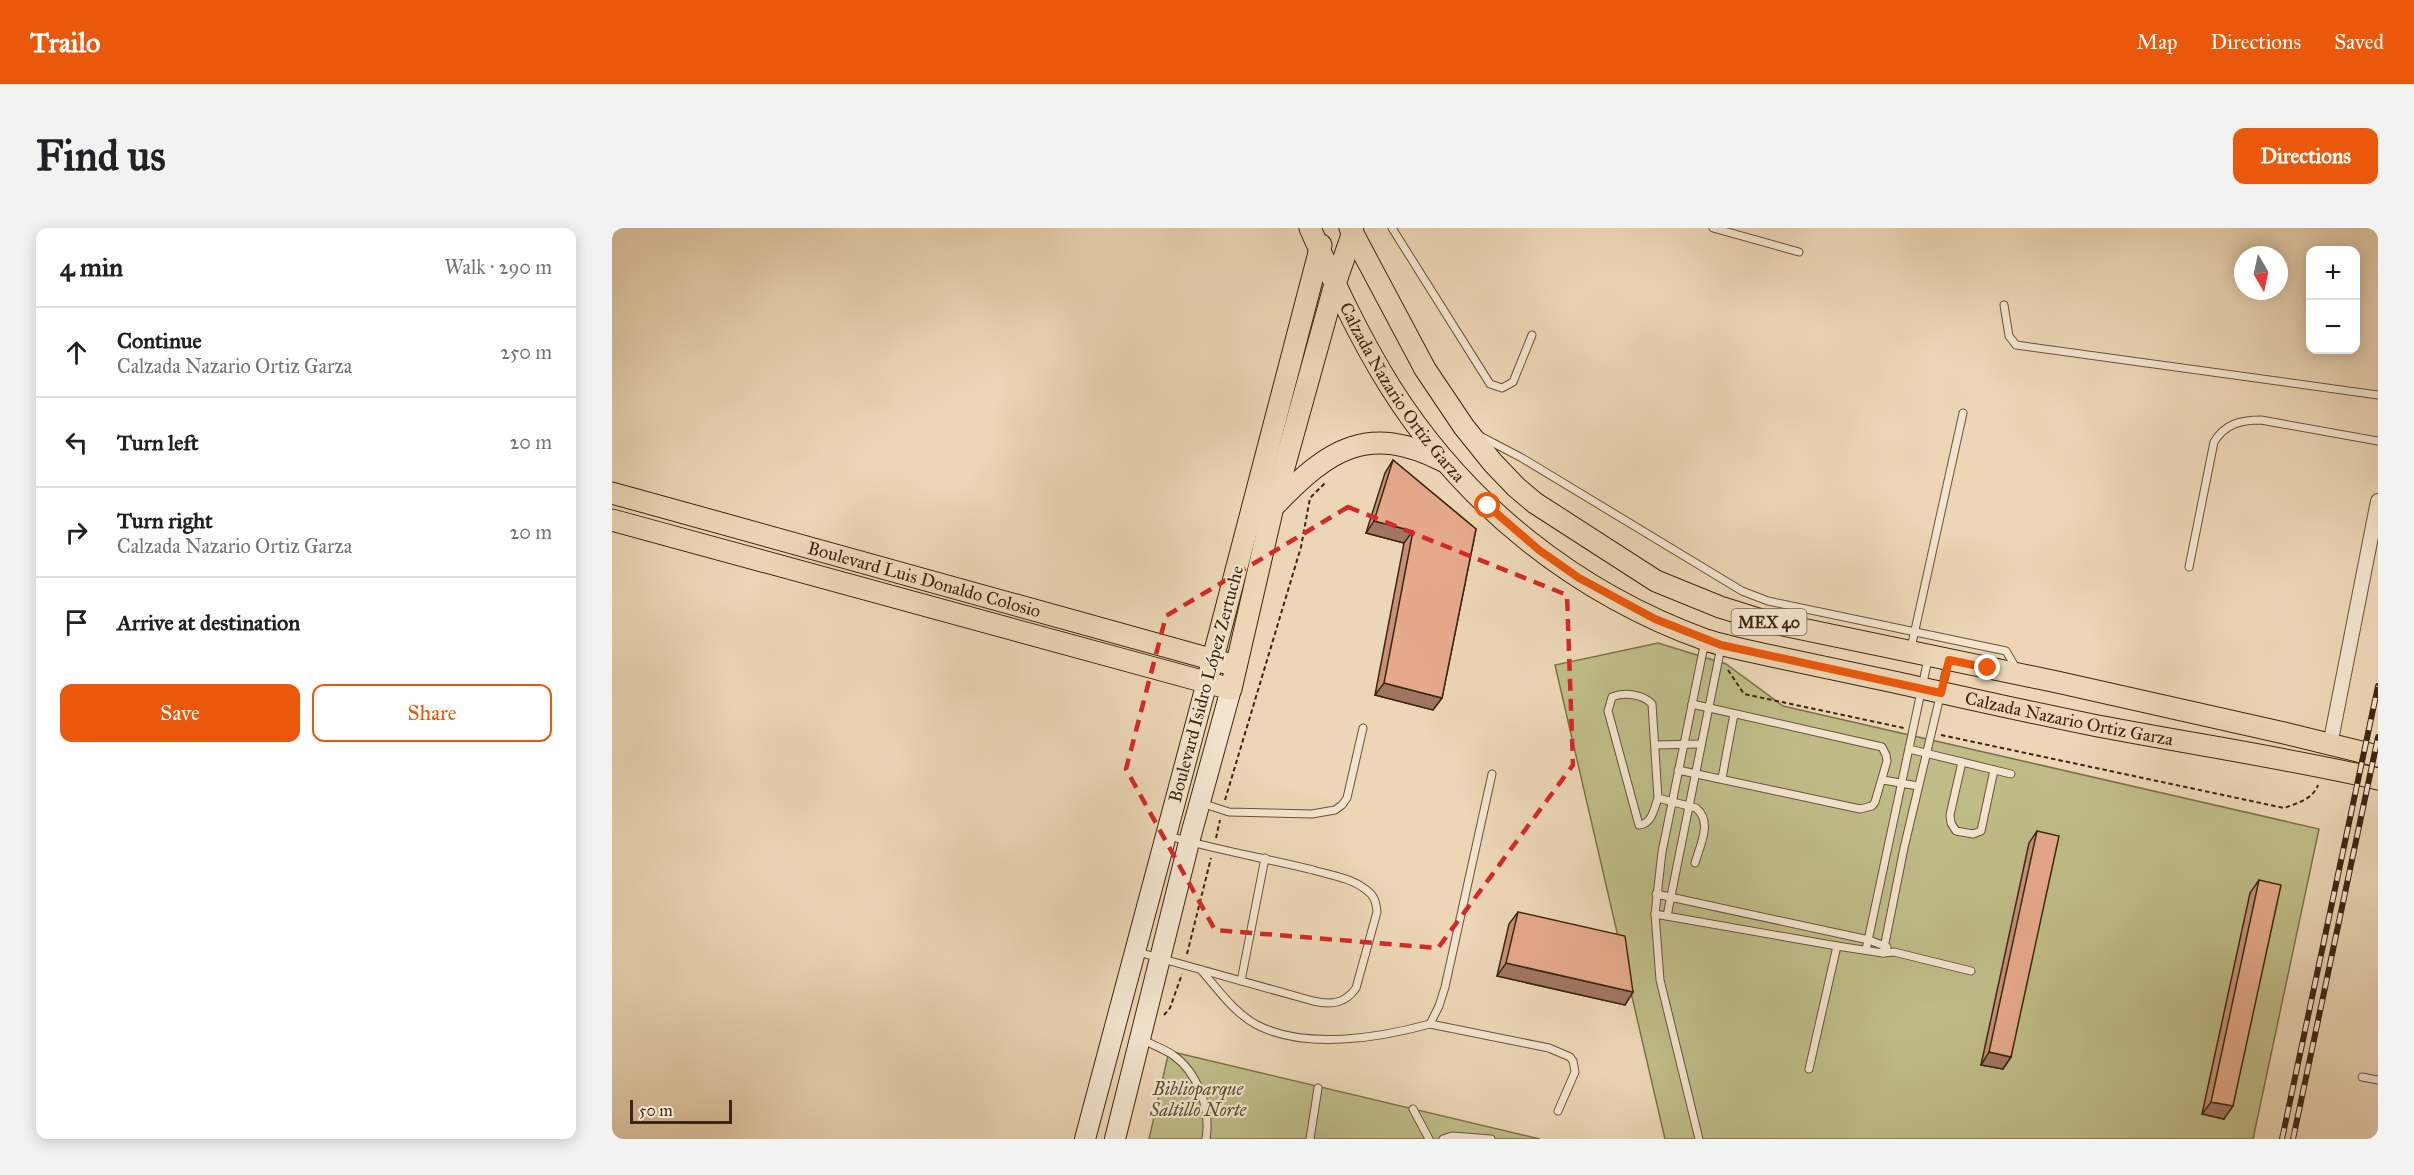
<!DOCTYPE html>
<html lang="en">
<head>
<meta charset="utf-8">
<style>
  :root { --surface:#fff; --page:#f2f2f2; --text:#202124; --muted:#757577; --line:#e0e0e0; --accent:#ea580c }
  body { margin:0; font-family:"IM FELL Great Primer",serif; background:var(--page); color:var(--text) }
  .controls { position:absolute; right:18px; top:18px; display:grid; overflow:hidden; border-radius:12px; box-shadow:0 3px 15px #0003 }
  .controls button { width:54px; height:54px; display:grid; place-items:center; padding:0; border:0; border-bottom:2px solid var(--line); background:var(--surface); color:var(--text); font:30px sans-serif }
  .compass { position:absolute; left:1622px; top:18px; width:54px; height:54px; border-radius:50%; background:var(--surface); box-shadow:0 3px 15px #0003; rotate:171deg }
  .scale { position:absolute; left:18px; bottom:15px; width:102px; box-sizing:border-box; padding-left:6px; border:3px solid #3e260f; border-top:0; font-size:16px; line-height:21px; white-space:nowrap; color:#3e260f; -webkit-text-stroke:4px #f3e4cf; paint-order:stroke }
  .stop { position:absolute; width:18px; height:18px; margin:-14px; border:4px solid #ea580c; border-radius:50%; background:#fff }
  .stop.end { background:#ea580c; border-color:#fff; box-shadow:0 2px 6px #0008 }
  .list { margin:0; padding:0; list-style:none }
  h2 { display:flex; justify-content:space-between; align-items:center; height:78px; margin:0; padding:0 24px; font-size:26px }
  h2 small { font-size:20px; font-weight:400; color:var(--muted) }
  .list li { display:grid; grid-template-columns:39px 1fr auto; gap:18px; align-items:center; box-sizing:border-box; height:90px; padding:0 24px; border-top:2px solid var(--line) }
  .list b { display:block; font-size:22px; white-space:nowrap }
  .list p { margin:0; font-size:20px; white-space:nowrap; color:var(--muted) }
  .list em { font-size:20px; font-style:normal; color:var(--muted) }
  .actions { display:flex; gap:12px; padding:18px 24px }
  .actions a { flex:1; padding:14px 0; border:2px solid var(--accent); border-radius:12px; text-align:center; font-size:21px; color:var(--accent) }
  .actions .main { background:var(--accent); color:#fff }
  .icon { flex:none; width:33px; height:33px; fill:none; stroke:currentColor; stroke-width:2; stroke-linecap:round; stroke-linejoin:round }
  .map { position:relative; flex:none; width:1766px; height:911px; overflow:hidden; border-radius:12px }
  header { display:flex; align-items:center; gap:36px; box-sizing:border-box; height:84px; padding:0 30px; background:var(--accent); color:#fff }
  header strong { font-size:28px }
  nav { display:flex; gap:33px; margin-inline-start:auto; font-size:21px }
  .intro { display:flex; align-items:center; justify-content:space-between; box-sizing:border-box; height:144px; padding:0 36px }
  h1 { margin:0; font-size:42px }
  .button { padding:15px 27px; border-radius:12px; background:var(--accent); color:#fff; font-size:21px; font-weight:700 }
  main { display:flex; gap:36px; padding:0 36px }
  aside { flex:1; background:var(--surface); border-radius:12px; box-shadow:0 3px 15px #0003 }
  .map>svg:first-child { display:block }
</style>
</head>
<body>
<header>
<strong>Trailo</strong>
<nav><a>Map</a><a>Directions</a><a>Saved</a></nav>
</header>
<div class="intro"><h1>Find us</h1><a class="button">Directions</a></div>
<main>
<aside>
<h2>4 min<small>Walk · 290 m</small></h2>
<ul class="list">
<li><svg class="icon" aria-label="ahead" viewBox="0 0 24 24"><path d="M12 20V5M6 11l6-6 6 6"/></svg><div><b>Continue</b><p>Calzada Nazario Ortiz Garza</p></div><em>250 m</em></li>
<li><svg class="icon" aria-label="left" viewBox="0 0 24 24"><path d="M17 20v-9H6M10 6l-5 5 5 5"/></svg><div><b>Turn left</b></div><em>20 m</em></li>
<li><svg class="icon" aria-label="right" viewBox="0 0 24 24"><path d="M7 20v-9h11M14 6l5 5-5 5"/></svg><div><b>Turn right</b><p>Calzada Nazario Ortiz Garza</p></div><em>20 m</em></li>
<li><svg class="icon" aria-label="arrive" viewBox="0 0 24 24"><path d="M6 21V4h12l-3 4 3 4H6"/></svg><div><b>Arrive at destination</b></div></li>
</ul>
<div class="actions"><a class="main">Save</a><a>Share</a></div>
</aside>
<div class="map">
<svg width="1766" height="911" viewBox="0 0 1766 911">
  <rect width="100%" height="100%" fill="#ecd6b5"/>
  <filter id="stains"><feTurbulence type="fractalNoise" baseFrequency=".00333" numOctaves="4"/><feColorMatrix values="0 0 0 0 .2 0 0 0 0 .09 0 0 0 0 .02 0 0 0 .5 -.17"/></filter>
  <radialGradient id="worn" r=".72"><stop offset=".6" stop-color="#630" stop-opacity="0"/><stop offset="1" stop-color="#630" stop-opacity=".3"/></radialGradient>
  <g fill="#bfbc88" stroke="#7e714c" stroke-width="1.5">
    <path d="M1046 415 1114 436 1171 478 1707 601 1641 911H1053L943 437Z"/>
    <path d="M557 823 928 911H537Z"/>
  </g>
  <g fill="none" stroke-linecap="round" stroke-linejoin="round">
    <g stroke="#6a5238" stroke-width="9">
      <g id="lane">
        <path d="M780 0 878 156 890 160 901 154 920 107"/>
        <path d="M1101 0 1187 24"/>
        <path d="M1392 77 1397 108 1404 117 1766 167"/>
        <path d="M868 208 910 230 1130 363 1156 373 1394 423 1404 440"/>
        <path d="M1577 339 1602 214C1613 196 1628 192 1649 192L1766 213"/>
        <path d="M1299 420 1351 185"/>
        <path d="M1044 517 1088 516"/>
        <path d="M1297 521 1399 546"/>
        <path d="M1350 534 1338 587 1339 595 1344 603 1361 606 1369 603 1382 542"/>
        <path d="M1066 542 1248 581 1260 578 1263 574 1275 533 1274 527 1270 519 1080 476"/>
        <path d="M1110 550 1122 486"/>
        <path d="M1271 552 1306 558"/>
        <path d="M1046 570C1042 581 1040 596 1027 597L996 483 1000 469C1012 464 1031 466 1040 476L1046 570 1084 580C1101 594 1088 617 1083 635"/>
        <path d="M589 575 617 584 700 586 723 582 730 577 735 570 751 500"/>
        <path d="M1044 666 1257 712 1275 719"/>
        <path d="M1043 686 1225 718 1271 725 1282 724 1359 743"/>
        <path d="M1055 688 1109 419"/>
        <path d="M1254 722 1316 431"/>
        <path d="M526 724 701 773C719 777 733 776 744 760L765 684C764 673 762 667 753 661 739 650 718 647 701 642 653 630 604 622 557 608"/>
        <path d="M1271 725 1292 620 1336 435"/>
        <path d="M589 742C605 760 622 785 645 797 694 822 767 810 818 796L827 778 833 759 880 546"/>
        <path d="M629 753 653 630"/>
        <path d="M818 796 937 820 958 829 961 833 963 844 946 883"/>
        <path d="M531 812C541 817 552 821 561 827 586 845 599 881 594 911"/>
        <path d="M1197 841 1225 718"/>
        <path d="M1750 849 1766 852"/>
        <path d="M801 881 817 911"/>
        <path d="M698 911 706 860"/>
        <path d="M831 911 840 908 879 911"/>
        <path d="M1087 911 1048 752 1043 686 1050 624 1093 413"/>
      </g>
    </g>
    <g stroke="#6a5238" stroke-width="16">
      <path id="street" d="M1718 517 1766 273"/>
    </g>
    <g stroke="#3e260f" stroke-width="22">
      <g id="secondary">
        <path d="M473 911 595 454"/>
        <path d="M503 911 577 614 619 461"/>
      </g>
    </g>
    <g stroke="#3e260f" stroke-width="23">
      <g id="primary">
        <path id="s1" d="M698 0C722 55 747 109 779 160 853 277 964 365 1094 412 1118 420 1144 424 1169 430 1206 438 1244 446 1282 454 1346 468 1411 483 1476 496 1573 515 1670 529 1766 551"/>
        <path d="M738 0 813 141 852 199 881 235 904 259 923 275 1044 353 1108 379 1156 394 1445 454 1672 505 1766 528"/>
        <path id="s2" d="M0 265 624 438"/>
        <path d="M664 276C717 221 756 195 831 233"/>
        <path d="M0 292 619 461 661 279 723 56 741 4"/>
        <path d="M598 442 709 17"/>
      </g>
    </g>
    <g stroke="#3e260f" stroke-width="2" stroke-dasharray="4.5 3" stroke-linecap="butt">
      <path d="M1116 442 1132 466 1292 500"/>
      <path d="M1329 507 1672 580C1686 575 1701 571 1706 557"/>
      <path d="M613 572 689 319 698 270 714 254"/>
      <path d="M604 610 608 592"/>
      <path d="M575 726 599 630"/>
      <path d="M552 787 558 780 570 746"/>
    </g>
    <use href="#lane" stroke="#f3e4cf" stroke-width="7"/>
    <use href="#street" stroke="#f3e4cf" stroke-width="14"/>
    <use href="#secondary" stroke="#f3e4cf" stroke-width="20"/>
    <use href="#primary" stroke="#ecd6b5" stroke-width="21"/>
    <g stroke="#3e260f" stroke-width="6">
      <g id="rail">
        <path d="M1670 911 1766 458"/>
        <path d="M1681 911 1766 509"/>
      </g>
    </g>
    <use href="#rail" stroke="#f3e4cf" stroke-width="4" stroke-dasharray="11" stroke-linecap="butt"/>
  </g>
  <g fill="#c59178" stroke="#3e260f" stroke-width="1.5">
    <path d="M781 232 864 301 830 470 821 482 763 467 792 315 754 305 773 245Z"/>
    <path d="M1425 603 1399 829 1391 841 1369 837 1417 615Z"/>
    <path d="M1647 652 1612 891 1590 886 1638 665Z"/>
    <path d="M906 684 1021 764 1013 777 885 748 897 696Z"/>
  </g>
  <g fill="#a07662" stroke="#3e260f" stroke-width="1.5">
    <path d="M762 293 801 303 792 315 754 305Z"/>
    <path d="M772 455 830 470 821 482 763 467Z"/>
    <path d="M894 735 1021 764 1013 777 885 748Z"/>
    <path d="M1377 824 1399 829 1391 841 1369 837Z"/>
    <path d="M1599 874 1621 878 1612 891 1590 886Z"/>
  </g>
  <g fill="#e5a98c" stroke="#3e260f" stroke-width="1.5">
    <path d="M781 232 864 301 830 470 772 455 801 303 762 293Z"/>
    <path d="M1425 603 1447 608 1399 829 1377 824Z"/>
    <path d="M1647 652 1669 657 1621 878 1599 874Z"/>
    <path d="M906 684 1013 708 1021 764 894 735Z"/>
  </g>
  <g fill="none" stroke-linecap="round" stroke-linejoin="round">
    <path stroke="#ea580c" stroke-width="8" d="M876 278 927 322 967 350 1043 391 1109 417 1329 465 1337 432 1376 440"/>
  </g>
  <path fill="none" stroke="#d62828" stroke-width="4.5" stroke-dasharray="12 8" stroke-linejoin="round" d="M736 279 955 367 961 537 826 720 603 702 514 541 554 388Z"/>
  <g text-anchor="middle" stroke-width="4.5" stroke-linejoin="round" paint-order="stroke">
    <rect fill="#f3e4cf" stroke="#745f49" stroke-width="1.5" x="1119.5" y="381" width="75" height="26" rx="4.5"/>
    <g font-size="16" font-weight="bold" fill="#3e260f">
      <text x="1157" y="400">MEX 40</text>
    </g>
    <g font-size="18" fill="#3e260f" stroke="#f3e4cf">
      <text dy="6" stroke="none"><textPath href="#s1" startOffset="189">Calzada Nazario Ortiz Garza</textPath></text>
      <text dy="6" stroke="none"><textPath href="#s2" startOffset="324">Boulevard Luis Donaldo Colosio</textPath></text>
      <text transform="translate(594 456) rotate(-75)" y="6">Boulevard Isidro López Zertuche</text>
      <text dy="6" stroke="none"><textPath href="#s1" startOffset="962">Calzada Nazario Ortiz Garza</textPath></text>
    </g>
    <g font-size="18" font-style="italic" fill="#5e4c2d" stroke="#f3e4cf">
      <text x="586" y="867">Biblioparque<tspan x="586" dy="21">Saltillo Norte</tspan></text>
    </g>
  </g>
  <rect width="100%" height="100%" filter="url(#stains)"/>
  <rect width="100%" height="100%" fill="url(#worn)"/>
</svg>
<div class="controls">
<button>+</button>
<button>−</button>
</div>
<svg class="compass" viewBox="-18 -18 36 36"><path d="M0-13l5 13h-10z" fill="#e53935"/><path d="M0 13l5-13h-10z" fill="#757577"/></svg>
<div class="scale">50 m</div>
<div class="stop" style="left:876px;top:278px"></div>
<div class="stop end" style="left:1376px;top:440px"></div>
</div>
</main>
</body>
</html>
